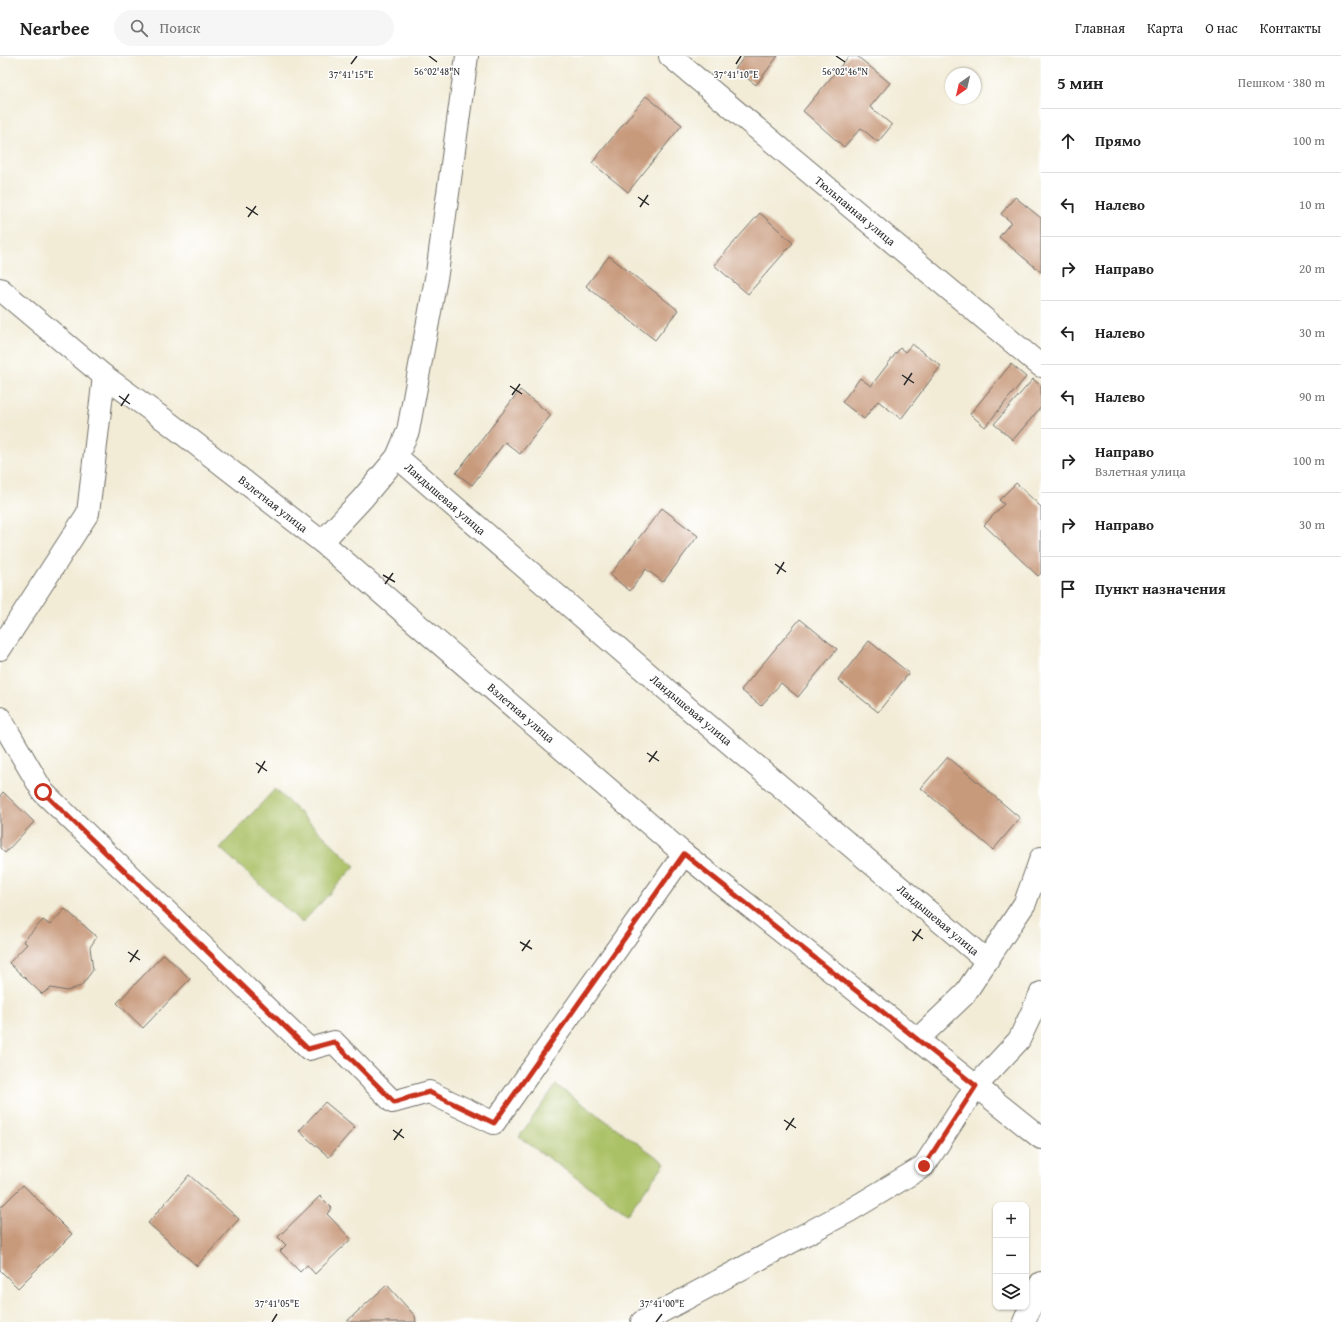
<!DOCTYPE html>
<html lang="ru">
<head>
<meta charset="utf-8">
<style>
  :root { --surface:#fff; --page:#f6f6f6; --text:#222; --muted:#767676; --line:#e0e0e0 }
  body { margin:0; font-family:"Gentium Book Plus",serif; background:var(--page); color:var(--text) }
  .controls { position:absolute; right:12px; bottom:12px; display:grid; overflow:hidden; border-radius:8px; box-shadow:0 1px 3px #0004 }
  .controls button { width:36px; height:36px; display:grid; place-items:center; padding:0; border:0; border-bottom:1px solid var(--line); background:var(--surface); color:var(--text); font:20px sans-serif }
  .compass { position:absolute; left:945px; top:12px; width:36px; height:36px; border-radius:50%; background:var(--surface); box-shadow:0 1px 3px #0004; rotate:214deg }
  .stop { position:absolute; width:12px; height:12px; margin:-9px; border:3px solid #c8321e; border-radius:50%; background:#fff }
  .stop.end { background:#c8321e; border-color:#fff; box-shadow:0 1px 4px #0008 }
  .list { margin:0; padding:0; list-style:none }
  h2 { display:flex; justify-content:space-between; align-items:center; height:52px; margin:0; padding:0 16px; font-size:17px }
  h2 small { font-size:13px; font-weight:400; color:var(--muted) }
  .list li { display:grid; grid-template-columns:26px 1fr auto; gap:12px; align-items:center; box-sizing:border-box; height:64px; padding:0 16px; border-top:1px solid var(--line) }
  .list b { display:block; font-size:15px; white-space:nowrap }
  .list p { margin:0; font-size:13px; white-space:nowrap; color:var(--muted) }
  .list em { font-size:13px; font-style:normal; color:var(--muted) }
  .icon { flex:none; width:22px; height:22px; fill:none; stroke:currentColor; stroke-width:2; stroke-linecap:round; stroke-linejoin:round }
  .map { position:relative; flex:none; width:1041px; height:1266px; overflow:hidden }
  header { display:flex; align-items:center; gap:24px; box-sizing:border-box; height:56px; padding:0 20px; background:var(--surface); border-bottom:1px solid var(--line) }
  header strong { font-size:19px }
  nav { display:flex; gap:22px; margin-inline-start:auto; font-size:14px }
  .search { width:280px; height:36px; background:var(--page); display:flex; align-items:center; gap:10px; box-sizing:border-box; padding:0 14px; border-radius:22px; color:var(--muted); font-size:15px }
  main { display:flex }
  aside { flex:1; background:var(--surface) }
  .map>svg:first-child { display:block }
</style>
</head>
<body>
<header>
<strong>Nearbee</strong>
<div class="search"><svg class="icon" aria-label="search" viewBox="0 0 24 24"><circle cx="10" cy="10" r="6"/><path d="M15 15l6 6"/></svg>Поиск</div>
<nav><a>Главная</a><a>Карта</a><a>О нас</a><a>Контакты</a></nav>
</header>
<main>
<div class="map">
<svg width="1041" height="1266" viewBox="0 0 1041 1266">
  <rect width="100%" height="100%" fill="#fff"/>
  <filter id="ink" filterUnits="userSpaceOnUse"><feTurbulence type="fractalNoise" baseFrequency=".025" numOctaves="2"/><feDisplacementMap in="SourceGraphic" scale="8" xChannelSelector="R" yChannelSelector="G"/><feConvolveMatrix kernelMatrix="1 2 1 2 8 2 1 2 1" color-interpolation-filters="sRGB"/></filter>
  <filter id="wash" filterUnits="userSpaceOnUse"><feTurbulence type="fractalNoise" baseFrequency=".012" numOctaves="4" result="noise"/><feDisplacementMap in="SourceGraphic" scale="16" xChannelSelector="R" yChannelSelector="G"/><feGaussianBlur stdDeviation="0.9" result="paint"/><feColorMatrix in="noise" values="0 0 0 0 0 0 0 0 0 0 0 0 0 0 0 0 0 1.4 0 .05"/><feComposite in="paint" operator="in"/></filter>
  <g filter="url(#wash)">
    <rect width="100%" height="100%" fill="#f2ecd7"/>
    <g fill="#abc166" stroke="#6b7648">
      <path d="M275 733 355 810 302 867 220 792Z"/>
      <path d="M556 1029 665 1107 627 1158 519 1081Z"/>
    </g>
    <g id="blocks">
      <g fill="#c89a7c">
        <path d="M745 0H778L756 29 735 13Z"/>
        <path d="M849 0H857L890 27 870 51 892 69 878 86 861 72 844 91 803 55Z"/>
        <path d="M646 40 682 69 628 136 592 107Z"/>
        <path d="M1015 141 1041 162V216L999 181 1011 166 1001 158Z"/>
        <path d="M760 157 793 187 748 238 714 209Z"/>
        <path d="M609 200 678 254 655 284 586 230Z"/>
        <path d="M912 288 941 310 901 363 878 345 864 363 842 346 860 322 871 330 900 292 905 296Z"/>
        <path d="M1011 308 1026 321 985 371 970 358Z"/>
        <path d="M1033 323 1041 330V351L1013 384 994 368Z"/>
        <path d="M520 334 551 359 520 398 505 386 472 429 456 417Z"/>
        <path d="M1016 427 1041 451V517L1038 520 984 469 1004 448 999 444Z"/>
        <path d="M662 452 698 480 663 526 646 513 630 535 610 519Z"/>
        <path d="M800 563 837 593 798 641 781 627 761 650 741 634Z"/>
        <path d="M869 585 909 617 878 656 838 624Z"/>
        <path d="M948 701 1020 762 993 794 921 732Z"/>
        <path d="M3 736 34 766 5 797 0 792V740Z"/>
        <path d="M65 853 97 881 90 891 93 914 81 930 67 935 51 932 42 938 9 907 27 888 23 885 43 864 50 869Z"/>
        <path d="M164 898 190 923 143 972 117 947Z"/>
        <path d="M325 1046 355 1071 329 1101 299 1075Z"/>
        <path d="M189 1119 239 1163 197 1210 148 1167Z"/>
        <path d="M23 1129 72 1178 18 1232 0 1214V1152Z"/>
        <path d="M320 1140 332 1152 327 1158 351 1183 315 1218 307 1209 300 1216 280 1195 286 1189 278 1181Z"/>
        <path d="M387 1229 415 1260 416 1266H346Z"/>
      </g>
    </g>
  </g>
  <g filter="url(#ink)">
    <use href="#blocks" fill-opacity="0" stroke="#716f67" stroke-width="1"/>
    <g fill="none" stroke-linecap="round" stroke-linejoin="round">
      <g stroke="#716f67" stroke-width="24">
        <g id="minor">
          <path d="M670 0 1041 310"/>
          <path d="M0 233 104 320 169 367 322 486 684 798 1041 1082"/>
          <path d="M397 401 689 653 987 905"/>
          <path d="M322 486 363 442 397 401 408 375 437 217 467 0"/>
          <path d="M0 593 88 457 104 320"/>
          <path d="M0 662 43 736 309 993 334 986 393 1046 429 1036 494 1067 684 798"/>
          <path d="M917 984 964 939 1025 847 1041 802"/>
          <path d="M642 1266 849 1155 924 1110 976 1030 1019 984 1041 937"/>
          <path d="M1024 1266 1041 1227"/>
        </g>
      </g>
      <use href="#minor" stroke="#fff" stroke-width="22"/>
    </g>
  </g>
  <g fill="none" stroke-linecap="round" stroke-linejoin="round" filter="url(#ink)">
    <path stroke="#c8321e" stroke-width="5" d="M43 736 308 993 334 986 394 1046 429 1036 494 1067 684 798 976 1030 924 1110"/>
  </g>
  <path fill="none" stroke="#2b2b2b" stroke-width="1.5" d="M429 0 437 6M836 0 845 6M351 8 357 0M736 8 741 0M638 141 649 149M246 151 258 159M640 151 648 139M248 161 256 150M902 319 914 327M904 329 912 317M510 330 522 338M512 339 520 328M119 340 130 348M121 350 129 338M775 508 786 516M777 518 784 506M383 519 395 526M385 528 393 517M647 697 659 705M649 706 657 695M256 707 267 715M258 717 265 705M912 875 923 883M913 885 921 873M520 886 532 893M522 895 530 884M128 896 140 904M130 906 138 894M784 1064 796 1072M393 1074 404 1082M786 1074 794 1062M394 1084 402 1073M272 1266 277 1258M656 1266 662 1258"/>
  <g text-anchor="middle" stroke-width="3" stroke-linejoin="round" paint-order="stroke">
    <g font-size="12" fill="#2b2b2b" stroke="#fff">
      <text transform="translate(855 155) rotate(40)" y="4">Тюльпанная улица</text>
      <text transform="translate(445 443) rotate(41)" y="4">Ландышевая улица</text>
      <text transform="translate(273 448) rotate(38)" y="4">Взлетная улица</text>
      <text transform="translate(691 654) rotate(40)" y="4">Ландышевая улица</text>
      <text transform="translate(521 657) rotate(41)" y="4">Взлетная улица</text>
      <text transform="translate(938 864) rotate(40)" y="4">Ландышевая улица</text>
    </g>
  </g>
  <g font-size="10" text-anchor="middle" fill="#2b2b2b" stroke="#fff" stroke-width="3" stroke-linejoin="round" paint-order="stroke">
    <text x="437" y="19">56°02'48"N</text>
    <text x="845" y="19">56°02'46"N</text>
    <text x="351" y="22">37°41'15"E</text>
    <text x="736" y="22">37°41'10"E</text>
    <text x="277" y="1251">37°41'05"E</text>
    <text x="662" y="1251">37°41'00"E</text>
  </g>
</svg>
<div class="controls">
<button>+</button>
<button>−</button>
<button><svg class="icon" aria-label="layers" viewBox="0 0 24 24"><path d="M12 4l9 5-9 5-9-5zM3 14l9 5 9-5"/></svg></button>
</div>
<svg class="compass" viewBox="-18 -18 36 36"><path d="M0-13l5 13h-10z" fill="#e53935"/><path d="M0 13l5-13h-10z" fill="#767676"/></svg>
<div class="stop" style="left:43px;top:736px"></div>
<div class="stop end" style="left:924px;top:1110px"></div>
</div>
<aside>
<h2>5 мин<small>Пешком · 380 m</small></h2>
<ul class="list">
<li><svg class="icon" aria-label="ahead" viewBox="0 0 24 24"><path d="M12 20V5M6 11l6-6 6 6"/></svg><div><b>Прямо</b></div><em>100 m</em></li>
<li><svg class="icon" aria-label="left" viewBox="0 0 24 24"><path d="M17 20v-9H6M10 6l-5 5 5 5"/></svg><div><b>Налево</b></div><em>10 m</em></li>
<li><svg class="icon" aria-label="right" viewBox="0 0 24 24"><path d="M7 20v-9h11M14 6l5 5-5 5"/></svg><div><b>Направо</b></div><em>20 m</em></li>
<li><svg class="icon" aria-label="left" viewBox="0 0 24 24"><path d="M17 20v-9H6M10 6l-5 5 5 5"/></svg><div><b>Налево</b></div><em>30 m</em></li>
<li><svg class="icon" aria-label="left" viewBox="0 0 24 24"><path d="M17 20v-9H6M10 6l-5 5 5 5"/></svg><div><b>Налево</b></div><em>90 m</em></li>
<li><svg class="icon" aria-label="right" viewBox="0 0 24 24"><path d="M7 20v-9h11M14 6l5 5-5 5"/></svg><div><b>Направо</b><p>Взлетная улица</p></div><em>100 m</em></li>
<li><svg class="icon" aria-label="right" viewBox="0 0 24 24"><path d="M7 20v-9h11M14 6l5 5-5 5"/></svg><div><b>Направо</b></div><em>30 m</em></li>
<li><svg class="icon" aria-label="arrive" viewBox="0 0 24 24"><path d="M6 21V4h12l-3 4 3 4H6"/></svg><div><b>Пункт назначения</b></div></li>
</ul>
</aside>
</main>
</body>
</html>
